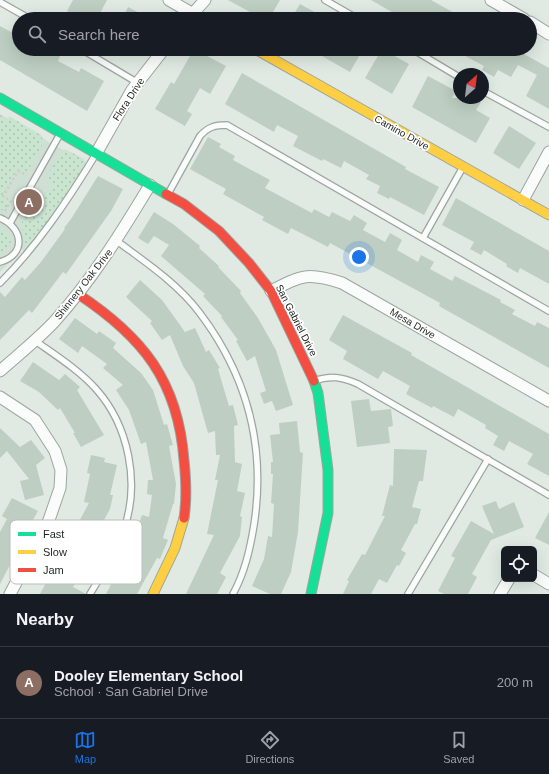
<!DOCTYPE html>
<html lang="en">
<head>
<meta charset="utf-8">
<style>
  :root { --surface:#171b24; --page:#242831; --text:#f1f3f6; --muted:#9ea1a6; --line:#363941; --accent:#1a73e8 }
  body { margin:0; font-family:Helvetica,sans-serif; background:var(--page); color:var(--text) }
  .controls { position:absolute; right:12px; bottom:12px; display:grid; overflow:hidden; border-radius:6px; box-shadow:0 4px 16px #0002 }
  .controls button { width:36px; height:36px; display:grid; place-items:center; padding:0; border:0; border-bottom:1px solid var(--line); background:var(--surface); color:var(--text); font:20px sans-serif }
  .compass { position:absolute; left:453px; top:68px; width:36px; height:36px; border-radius:50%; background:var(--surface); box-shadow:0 4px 16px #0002; rotate:28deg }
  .you { position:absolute; left:359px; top:257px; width:14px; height:14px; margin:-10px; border:3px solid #fff; border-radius:50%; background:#1a73e8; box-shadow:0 0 0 6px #1a73e833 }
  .badge { display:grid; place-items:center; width:26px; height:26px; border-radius:50%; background:var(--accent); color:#fff; font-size:13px; font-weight:700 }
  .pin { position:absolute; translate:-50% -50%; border:2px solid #fff; box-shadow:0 1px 4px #0006 }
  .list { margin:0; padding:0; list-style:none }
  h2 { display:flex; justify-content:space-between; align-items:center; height:52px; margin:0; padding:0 16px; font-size:17px }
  h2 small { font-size:13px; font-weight:400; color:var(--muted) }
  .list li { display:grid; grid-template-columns:26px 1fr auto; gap:12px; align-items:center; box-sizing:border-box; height:72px; padding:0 16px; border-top:1px solid var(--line) }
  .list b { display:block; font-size:15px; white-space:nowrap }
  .list p { margin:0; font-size:13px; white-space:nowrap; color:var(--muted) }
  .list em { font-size:13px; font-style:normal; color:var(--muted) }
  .icon { flex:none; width:22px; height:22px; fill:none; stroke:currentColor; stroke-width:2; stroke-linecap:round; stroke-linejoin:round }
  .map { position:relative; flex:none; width:549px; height:594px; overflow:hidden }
  .search { position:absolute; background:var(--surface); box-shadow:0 4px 16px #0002; left:12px; right:12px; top:12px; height:44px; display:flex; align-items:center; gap:10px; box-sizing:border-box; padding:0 14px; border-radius:22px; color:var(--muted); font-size:15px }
  .sheet { height:124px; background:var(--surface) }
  nav { display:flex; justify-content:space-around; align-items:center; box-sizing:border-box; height:56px; border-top:1px solid var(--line); background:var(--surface); font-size:11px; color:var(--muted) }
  nav a { display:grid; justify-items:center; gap:2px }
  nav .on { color:var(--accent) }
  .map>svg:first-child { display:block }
</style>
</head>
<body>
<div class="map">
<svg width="549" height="594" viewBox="0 0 549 594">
  <defs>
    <pattern id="grass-dots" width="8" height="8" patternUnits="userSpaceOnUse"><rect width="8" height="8" fill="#c9e4cf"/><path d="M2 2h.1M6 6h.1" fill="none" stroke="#acc3b1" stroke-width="1.8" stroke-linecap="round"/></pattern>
  </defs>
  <rect width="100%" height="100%" fill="#e0eae2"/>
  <path fill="#d0dfd3" d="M0 114 84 162 30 241 0 272Z"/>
  <g fill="url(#grass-dots)">
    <path d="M9 116 41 135 44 142 26 174 17 169 1 197 10 202 6 208 0 211V118L8 119Z"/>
    <path d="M65 149 84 159 86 164 65 198 23 253V232L21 225 26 213 35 215 53 183 47 179V176L61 152Z"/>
    <path d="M0 227 9 233 11 241 7 249 0 253Z"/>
  </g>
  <g fill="#becec2">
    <path d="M73 0H107L97 19H82L67 11Z"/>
    <path d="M228 0H280L269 19H263Z"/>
    <path d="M371 0H431L465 19H404Z"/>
    <path d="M300 4 327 19H291Z"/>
    <path d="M128 7 151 19H122Z"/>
    <path d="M19 17V49H53L61 54 58 61 79 72 81 68 104 81 87 111 0 60V26L11 32Z"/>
    <path d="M194 49 226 66 210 94 200 88 187 111 192 114 185 126 155 109 171 82 174 84Z"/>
    <path d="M326 49H363L350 72 322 56Z"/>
    <path d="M382 49 409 64 392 94 365 78Z"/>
    <path d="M452 49H515L549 68V109L526 96 537 75 518 65 511 77 498 70 494 77 482 70 484 66Z"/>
    <path d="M242 73 406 167 405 169 439 187 424 215 390 197 389 199 377 193 380 186 366 179 369 175 344 161 341 168 323 159 322 161 293 146 298 136 277 125 274 132 225 104Z"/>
    <path d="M428 76 456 91 452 98H474L481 102 476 110 490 118 476 143 412 107Z"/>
    <path d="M509 126 536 143 519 169 493 153Z"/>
    <path d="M208 137 221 144 219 147 235 156 233 160 270 180 265 188 312 213 314 209 329 217 332 212 350 221 354 215 367 223 363 230 385 242 390 233 402 240 397 250 418 262 421 255 434 262 430 269 452 281 455 276 501 300 500 302 515 310 512 314 535 326 537 322 549 328V368L439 306 440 303 330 243 328 247 291 228 288 234 262 220 264 217 223 194 226 189 190 169Z"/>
    <path d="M98 176 123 189 111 211 66 274 63 272 32 313 29 310 0 340V292L5 297 22 277 25 280 41 262 65 229 64 228 71 219Z"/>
    <path d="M456 198 549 251V284L520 268 518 273 506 266 507 264 484 250 481 255 470 249 474 242 442 225Z"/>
    <path d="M154 212 173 224 200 246 199 248 219 266 218 267 241 291 240 293 258 318 276 350 293 405 276 411 272 401 264 404 260 393 266 391 255 356 247 361 236 341 238 340 221 317 222 316 203 296 205 294 161 256 169 245 154 236 148 244 138 238Z"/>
    <path d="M140 280 162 300 185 332 195 328 206 352 209 350 220 368 218 369 229 406 233 405 238 425 234 426 235 462 242 464 237 491 245 493 240 516 242 517 240 536 220 573 226 577 217 594H186L214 535 207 534 218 480H215L220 455H216L215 431 208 433 194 383 183 366 170 335 162 340 150 323 152 321 126 297Z"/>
    <path d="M343 315 412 353 411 355 549 434V476L527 464 533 454 509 441 504 451 493 445 498 436 485 428 486 425 458 409 454 417 433 406 432 408 406 394 410 386 383 371 378 379 343 359 347 351 329 340Z"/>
    <path d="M75 318 97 334 99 331 116 343 113 348 141 373 153 390 164 425 167 424 173 445 169 446 176 484 174 504H173L163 538 168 540 160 559 157 558 137 594H106L124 559 134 565 142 544 133 541 142 515 149 517 152 495 147 494 148 480H153L146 442 141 444 129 410 116 390 123 385 103 368 107 364 82 346 78 353 59 339Z"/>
    <path d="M33 362 59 380 65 374 80 387 77 390 104 435 81 447 73 433H75L60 408 58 410 39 392 20 381Z"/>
    <path d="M369 399 371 411 391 409 393 426 388 427 390 443 357 447 351 401Z"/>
    <path d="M297 421 300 452 303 453 298 532 291 572 281 594H270L252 586 264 559 268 536 272 537 274 504 271 503 273 474H271V462H273L270 435 280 434 279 423Z"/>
    <path d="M0 428 20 447 31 440 45 458 36 465 44 495 25 500 20 481 29 479 7 451 0 458Z"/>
    <path d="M394 449 427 450 423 481H419L412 507 421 509 417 524H415L401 550 406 553 399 566 397 565 387 583 379 579 371 594H343L349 581 347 580 362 554 365 555 385 516H382L390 485 393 486Z"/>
    <path d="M91 455 105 458 104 462 117 465 110 495H113L110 509 94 538 103 542 92 563 87 560 73 587 86 594H40L89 503 84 502 90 474 87 473Z"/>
    <path d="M12 498 38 511 10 560 12 561 0 584V532L7 519 2 516Z"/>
    <path d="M496 501 499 509 514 502 524 527 491 540 472 574 477 577 468 594H444L438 591 455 558 451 556 471 521 494 534 482 506Z"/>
    <path d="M549 512V545L535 538Z"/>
  </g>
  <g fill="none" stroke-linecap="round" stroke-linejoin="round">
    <g stroke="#9da59f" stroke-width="8">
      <g id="lane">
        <path d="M325 0 358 19"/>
        <path d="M0 2 30 19"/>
        <path d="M81 49 138 83"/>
        <path d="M412 49 459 77"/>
        <path d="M483 91 549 127"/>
        <path d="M168 194 200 136C208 127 215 125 227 125L549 311"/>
        <path d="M0 218C24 228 26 255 0 262"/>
        <path d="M10 223 60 134"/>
        <path d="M423 238 463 167"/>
        <path d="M117 241C145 262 177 283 199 312 247 375 266 447 254 525 250 549 245 572 233 594"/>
        <path d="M0 283C38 245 68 200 96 154"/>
        <path d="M34 340C55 355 79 370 96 389 129 426 140 483 124 529 117 552 102 574 90 594"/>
        <path d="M314 381C331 375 342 377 358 384L549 495"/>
        <path d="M408 594 488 459"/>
      </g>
    </g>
    <g stroke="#9da59f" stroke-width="13">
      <g id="street">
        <path d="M169 0 202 19"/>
        <path d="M491 0 524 19"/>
        <path d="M188 19 205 0"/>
        <path d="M530 22 549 34"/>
        <path d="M97 152 132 90 164 49"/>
        <path d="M523 200 549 152"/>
        <path d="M271 291C302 275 308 272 342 283L549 401"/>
        <path d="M0 371C18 355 38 339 54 322 92 280 121 233 150 185"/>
        <path d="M0 397 35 420 55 451 61 470 60 488 49 520 10 594"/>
        <path d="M534 575 549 584"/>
        <path d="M500 594 509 579"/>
      </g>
    </g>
    <g stroke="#9da59f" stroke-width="11">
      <g id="fast">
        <path d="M0 98 166 194"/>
        <path d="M311 594 328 513V470L318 393 314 381"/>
      </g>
    </g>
    <g stroke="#9da59f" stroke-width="11">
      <g id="slow">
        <path d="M255 49 549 215"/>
        <path d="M153 594 175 548 184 518"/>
      </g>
    </g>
    <g stroke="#9da59f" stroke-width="11">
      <g id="jam">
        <path d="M166 194 184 204 219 231 249 263 271 291 314 381"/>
        <path d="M78 294C143 337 178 381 184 460 186 479 187 499 184 518"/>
      </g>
    </g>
    <g stroke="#c7cac7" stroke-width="2" stroke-dasharray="2 3" stroke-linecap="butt">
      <path d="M0 116 5 117"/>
      <path d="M5 211 11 201 3 196 18 171 27 175"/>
    </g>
    <use href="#lane" stroke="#fafcfb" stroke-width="5.5"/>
    <use href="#street" stroke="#fafcfb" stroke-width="11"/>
    <use href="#fast" stroke="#16e098" stroke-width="9"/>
    <use href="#slow" stroke="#ffcf43" stroke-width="9"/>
    <use href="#jam" stroke="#f24e42" stroke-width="9"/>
  </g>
  <g text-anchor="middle" stroke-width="3.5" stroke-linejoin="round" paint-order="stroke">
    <g font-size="10" fill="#1e241f" stroke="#fff">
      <text transform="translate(128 99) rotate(-57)" y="4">Flora Drive</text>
      <text transform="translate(402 132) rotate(29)" y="4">Camino Drive</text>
      <text transform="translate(83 284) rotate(-52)" y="4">Shinnery Oak Drive</text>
      <text transform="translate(297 320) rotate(63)" y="4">San Gabriel Drive</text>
      <text transform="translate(413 323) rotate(30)" y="4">Mesa Drive</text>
    </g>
  </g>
  <rect x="10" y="520" width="132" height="64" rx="6" fill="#fff" stroke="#bcbdbc" stroke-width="1"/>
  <rect x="18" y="532" width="18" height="4" fill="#16e098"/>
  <rect x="18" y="550" width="18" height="4" fill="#ffcf43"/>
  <rect x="18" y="568" width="18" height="4" fill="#f24e42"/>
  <g font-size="11" fill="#1e241f">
    <text x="43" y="538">Fast</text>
    <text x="43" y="556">Slow</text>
    <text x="43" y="574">Jam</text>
  </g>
</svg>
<div class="controls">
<button><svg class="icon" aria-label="locate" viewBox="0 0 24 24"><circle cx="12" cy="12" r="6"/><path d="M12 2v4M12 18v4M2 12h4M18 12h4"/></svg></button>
</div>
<svg class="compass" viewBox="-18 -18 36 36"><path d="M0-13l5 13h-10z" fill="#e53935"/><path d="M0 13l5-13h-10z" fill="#9ea1a6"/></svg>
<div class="you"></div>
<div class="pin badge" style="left:29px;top:202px;background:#8d6e63">A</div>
<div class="search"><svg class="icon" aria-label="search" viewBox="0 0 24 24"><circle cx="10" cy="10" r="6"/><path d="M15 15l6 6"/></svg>Search here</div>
</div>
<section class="sheet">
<h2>Nearby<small></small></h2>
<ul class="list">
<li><span class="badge" style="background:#8d6e63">A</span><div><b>Dooley Elementary School</b><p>School · San Gabriel Drive</p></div><em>200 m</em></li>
</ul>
</section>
<nav>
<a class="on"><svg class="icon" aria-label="map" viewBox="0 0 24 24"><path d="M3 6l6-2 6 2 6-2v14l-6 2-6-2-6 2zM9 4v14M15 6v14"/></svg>Map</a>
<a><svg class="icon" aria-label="directions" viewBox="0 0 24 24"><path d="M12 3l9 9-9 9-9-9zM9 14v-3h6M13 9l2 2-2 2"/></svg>Directions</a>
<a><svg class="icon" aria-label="saved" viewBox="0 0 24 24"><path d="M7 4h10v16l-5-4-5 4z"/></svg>Saved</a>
</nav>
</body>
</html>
